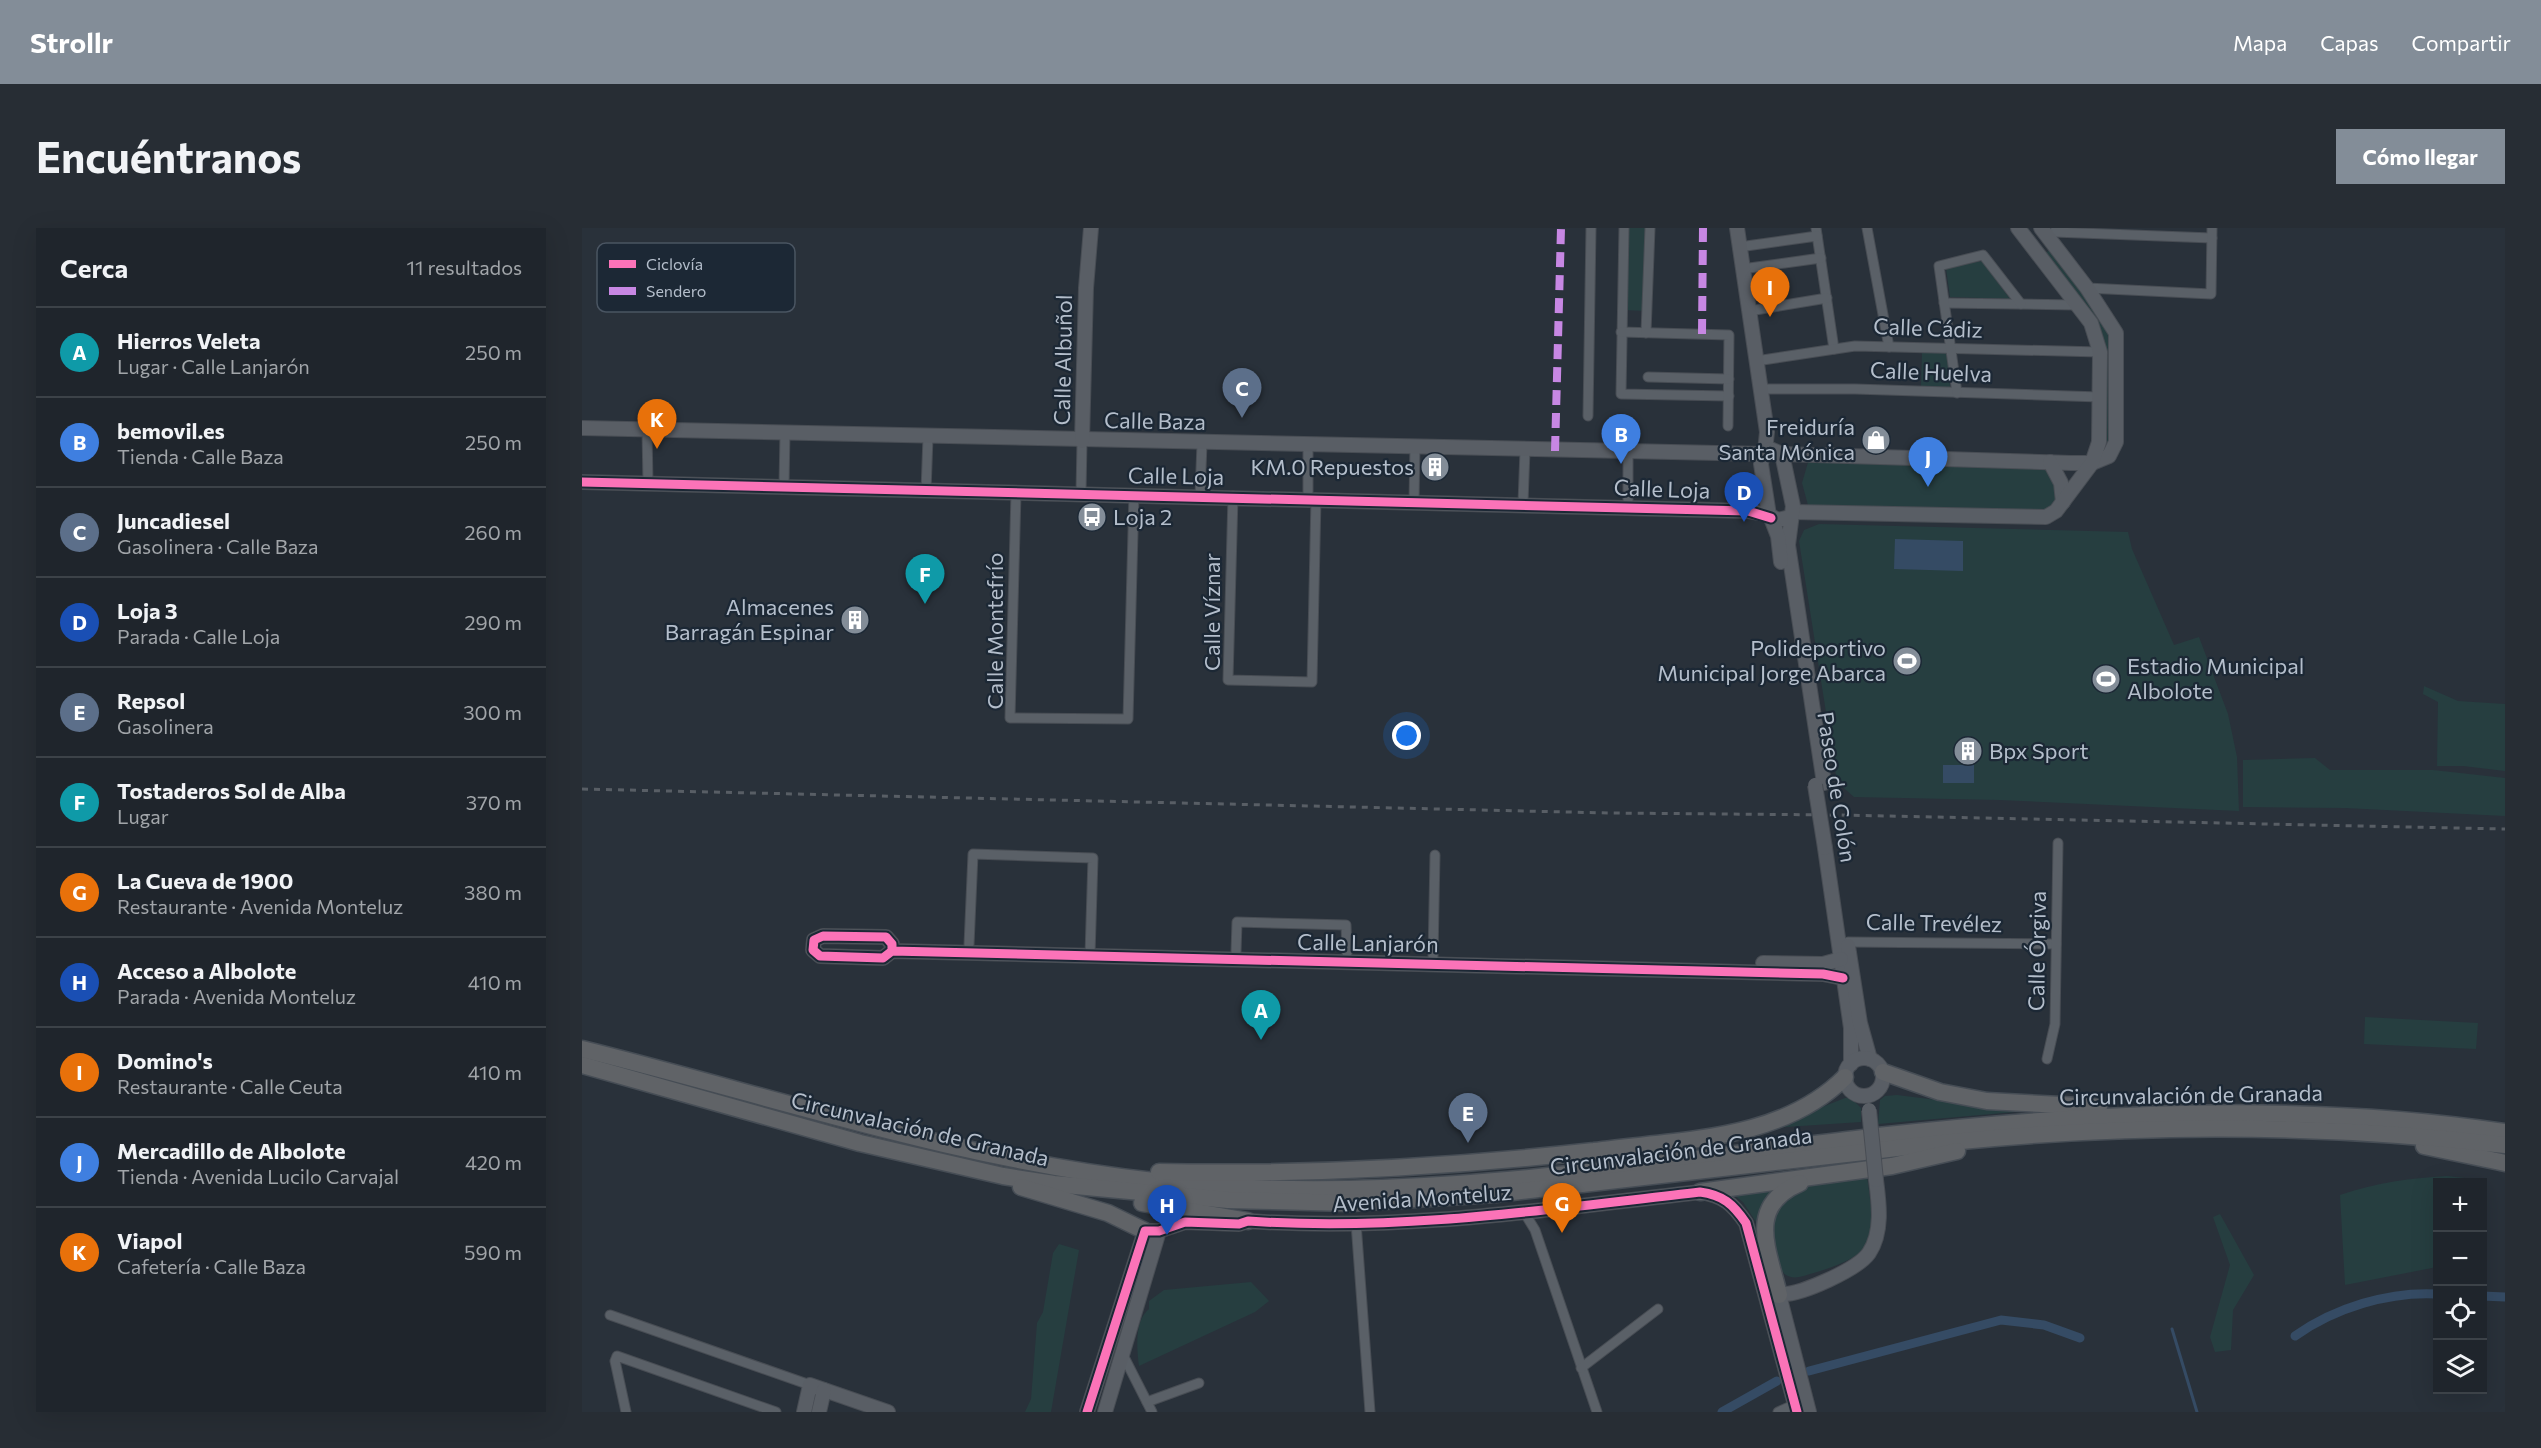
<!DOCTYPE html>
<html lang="es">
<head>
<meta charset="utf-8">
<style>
  :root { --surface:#1f252c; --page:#272d34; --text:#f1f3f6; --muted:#a1a5a9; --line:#3c4248; --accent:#838d98 }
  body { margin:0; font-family:Commissioner,sans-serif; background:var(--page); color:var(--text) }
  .controls { position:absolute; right:18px; bottom:18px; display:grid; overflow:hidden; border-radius:0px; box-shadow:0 6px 24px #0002 }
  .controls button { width:54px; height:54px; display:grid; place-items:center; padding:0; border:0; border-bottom:2px solid var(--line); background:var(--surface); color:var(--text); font:30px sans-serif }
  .you { position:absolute; left:825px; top:508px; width:21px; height:21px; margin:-15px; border:4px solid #fff; border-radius:50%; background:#1a73e8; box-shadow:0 0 0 9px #1a73e833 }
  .badge { display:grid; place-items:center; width:39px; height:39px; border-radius:50%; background:var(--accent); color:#fff; font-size:20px; font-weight:700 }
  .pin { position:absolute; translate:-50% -50px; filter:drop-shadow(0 2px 3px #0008) }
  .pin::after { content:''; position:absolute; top:32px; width:21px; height:18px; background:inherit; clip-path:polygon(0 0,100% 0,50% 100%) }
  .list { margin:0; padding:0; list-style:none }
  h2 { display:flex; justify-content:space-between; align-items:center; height:78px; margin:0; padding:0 24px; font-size:26px }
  h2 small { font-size:20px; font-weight:400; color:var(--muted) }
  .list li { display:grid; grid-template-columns:39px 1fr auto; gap:18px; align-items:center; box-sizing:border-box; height:90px; padding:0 24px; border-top:2px solid var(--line) }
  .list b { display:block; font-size:22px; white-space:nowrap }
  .list p { margin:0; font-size:20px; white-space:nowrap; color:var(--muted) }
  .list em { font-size:20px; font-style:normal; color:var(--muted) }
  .icon { flex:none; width:33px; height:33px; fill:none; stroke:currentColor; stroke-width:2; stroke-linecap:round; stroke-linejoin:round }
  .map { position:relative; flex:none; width:1923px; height:1184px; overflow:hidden; border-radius:0px }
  header { display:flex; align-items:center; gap:36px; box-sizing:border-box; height:84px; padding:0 30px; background:var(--accent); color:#fff }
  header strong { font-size:28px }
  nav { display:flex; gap:33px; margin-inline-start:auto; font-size:21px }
  .intro { display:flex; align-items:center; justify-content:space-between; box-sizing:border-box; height:144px; padding:0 36px }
  h1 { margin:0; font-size:42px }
  .button { padding:15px 27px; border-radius:0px; background:var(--accent); color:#fff; font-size:21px; font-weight:700 }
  main { display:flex; gap:36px; padding:0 36px }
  aside { flex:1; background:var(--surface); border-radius:0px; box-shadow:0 6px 24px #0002 }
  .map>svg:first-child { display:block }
</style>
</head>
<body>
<header>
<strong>Strollr</strong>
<nav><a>Mapa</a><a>Capas</a><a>Compartir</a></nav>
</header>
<div class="intro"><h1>Encuéntranos</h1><a class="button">Cómo llegar</a></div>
<main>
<aside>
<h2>Cerca<small>11 resultados</small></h2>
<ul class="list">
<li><span class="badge" style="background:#0f9aa8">A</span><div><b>Hierros Veleta</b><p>Lugar · Calle Lanjarón</p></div><em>250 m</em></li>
<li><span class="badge" style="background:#3f7fe0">B</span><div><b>bemovil.es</b><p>Tienda · Calle Baza</p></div><em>250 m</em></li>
<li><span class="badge" style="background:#5c6f8a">C</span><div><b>Juncadiesel</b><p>Gasolinera · Calle Baza</p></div><em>260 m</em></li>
<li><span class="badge" style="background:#1a4fb4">D</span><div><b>Loja 3</b><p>Parada · Calle Loja</p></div><em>290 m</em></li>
<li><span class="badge" style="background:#5c6f8a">E</span><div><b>Repsol</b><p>Gasolinera</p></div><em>300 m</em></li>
<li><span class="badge" style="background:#0f9aa8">F</span><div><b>Tostaderos Sol de Alba</b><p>Lugar</p></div><em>370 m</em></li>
<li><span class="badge" style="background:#e8710a">G</span><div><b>La Cueva de 1900</b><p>Restaurante · Avenida Monteluz</p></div><em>380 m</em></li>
<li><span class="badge" style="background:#1a4fb4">H</span><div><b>Acceso a Albolote</b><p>Parada · Avenida Monteluz</p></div><em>410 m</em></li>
<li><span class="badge" style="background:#e8710a">I</span><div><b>Domino's</b><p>Restaurante · Calle Ceuta</p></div><em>410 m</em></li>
<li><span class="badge" style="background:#3f7fe0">J</span><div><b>Mercadillo de Albolote</b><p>Tienda · Avenida Lucilo Carvajal</p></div><em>420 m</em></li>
<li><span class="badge" style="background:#e8710a">K</span><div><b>Viapol</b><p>Cafetería · Calle Baza</p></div><em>590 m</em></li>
</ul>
</aside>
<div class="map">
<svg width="1923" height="1184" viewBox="0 0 1923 1184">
  <rect width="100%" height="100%" fill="#29313a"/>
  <g fill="#263e40">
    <path d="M1045 0H1066L1063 83 1042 82Z"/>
    <path d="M1469 21 1520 88 1527 104 1528 219 1522 223V123L1461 27Z"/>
    <path d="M1400 33 1428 71 1368 69 1364 40Z"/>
    <path d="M1340 124 1365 125 1368 159H1339Z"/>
    <path d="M1227 231 1466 237 1473 246 1475 271 1465 284 1227 281 1220 255Z"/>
    <path d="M1237 296 1546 304 1550 321 1592 417 1617 409 1646 486 1655 529 1657 583 1417 572 1272 569 1255 554 1217 313 1222 302Z"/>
    <path d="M1842 458 1876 473 1923 476V543L1881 538H1855L1856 474 1841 466Z"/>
    <path d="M1733 530 1748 542H1851L1923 550V588L1763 580 1661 579V532Z"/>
    <path d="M1783 789 1896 795 1894 821 1782 816Z"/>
    <path d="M1315 867 1444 883 1296 896 1298 872 1303 868Z"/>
    <path d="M1263 870H1269L1279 880V894L1187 900Z"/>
    <path d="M1285 948C1293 1009 1300 1024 1235 1044 1226 1046 1213 1053 1204 1047 1196 1042 1195 1026 1193 1018 1177 957 1242 954 1285 948Z"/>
    <path d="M1865 948 1891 951V954H1856L1855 1039 1763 1057 1758 967C1794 955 1826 950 1865 948Z"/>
    <path d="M1191 961 1183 970 1174 994 1161 974 1152 967Z"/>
    <path d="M1638 986 1672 1047 1651 1082 1649 1122 1633 1124 1628 1109 1648 1037 1631 989Z"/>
    <path d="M477 1016 497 1022 469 1184H443L449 1171 455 1095 461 1084 471 1025Z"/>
    <path d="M669 1054 687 1073 673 1084 557 1138C555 1121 552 1093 567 1081V1073L582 1062Z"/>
  </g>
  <g fill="#354b64">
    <path d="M1313 311 1381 313V343L1312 341Z"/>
    <rect x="1361" y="537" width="31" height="18"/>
  </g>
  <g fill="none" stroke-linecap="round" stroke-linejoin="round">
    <path stroke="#354b64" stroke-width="3" d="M1590 1101 1615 1184"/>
    <g stroke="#354b64" stroke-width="9">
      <path d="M1900 1068 1923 1069"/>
      <path d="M1713 1108C1752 1080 1807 1063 1856 1066"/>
      <path d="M1227 1143 1419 1092 1462 1097 1498 1110"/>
      <path d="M1140 1184 1195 1153"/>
    </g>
    <g stroke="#484d54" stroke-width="11">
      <g id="street">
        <path d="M1042 0 1039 166 1147 168"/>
        <path d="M1234 0 1252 121"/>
        <path d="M1285 0 1307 119"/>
        <path d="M1472 4 1630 10"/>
        <path d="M1157 19 1235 8"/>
        <path d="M1160 41 1239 30"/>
        <path d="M1505 60 1629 66 1630 0"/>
        <path d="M1362 75 1494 77"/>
        <path d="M1167 83 1245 70"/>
        <path d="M1039 104 1147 107 1146 198"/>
        <path d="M1064 105 1068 0"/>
        <path d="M1174 133 1273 118 1518 124"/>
        <path d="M1066 149 1147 151"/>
        <path d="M1178 161H1273L1518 169"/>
        <path d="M1375 165 1357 38 1401 27 1439 76"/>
        <path d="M1006 188 1009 0"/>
        <path d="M65 202 66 256"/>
        <path d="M1046 225V280"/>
        <path d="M202 258 203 204"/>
        <path d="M344 263 346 209"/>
        <path d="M434 265 428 490 546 491 552 266"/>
        <path d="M499 265 500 213"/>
        <path d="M618 268 620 215"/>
        <path d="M651 268 646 452 730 454 734 270"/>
        <path d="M726 270V216"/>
        <path d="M832 274 833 217"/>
        <path d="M941 275 943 222"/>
        <path d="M1266 714 1474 716"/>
        <path d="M387 717 391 626 511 630 508 727"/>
        <path d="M654 724 655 694 764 697 765 725"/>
        <path d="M851 729 853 627"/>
        <path d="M1465 831 1473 796 1476 615"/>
        <path d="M942 984 953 1002 1015 1184"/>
        <path d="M774 995 788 1184"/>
        <path d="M28 1087 228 1157"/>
        <path d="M540 1125 570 1184"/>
        <path d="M999 1140 1076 1081"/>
        <path d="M565 1174 617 1155"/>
        <path d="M44 1184 33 1133 35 1128 194 1184"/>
        <path d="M1196 1184 1218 1174"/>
      </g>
    </g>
    <g stroke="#484d54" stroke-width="16">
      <g id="secondary">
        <path d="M1155 0 1185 204 1183 223"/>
        <path d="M0 200 1181 226"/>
        <path d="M500 213 504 60 509 0"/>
        <path d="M1200 226 1489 235H1510L1527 228 1534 214V105L1505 60 1459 0"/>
        <path d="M1468 234 1479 255 1481 274"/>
        <path d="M0 254 1166 283 1187 287"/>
        <path d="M1211 284 1464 289 1474 283 1510 235 1517 214 1518 124 1509 95 1436 0"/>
        <path d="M1208 289 1196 292 1187 287 1179 236 1181 226 1188 221 1200 226 1211 278 1206 317 1242 555"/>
        <path d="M1189 290 1196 308 1199 334"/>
        <path d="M1243 620 1269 800V836"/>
        <path d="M1266 718 1278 795 1288 831"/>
        <path d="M310 723V716L304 709 241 708 232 712 231 722 238 728 301 730 310 723 1241 746 1261 750"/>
        <path d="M1181 735 1241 736 1259 731"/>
        <circle cx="1282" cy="849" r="19"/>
        <path d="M1188 1061C1192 1064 1195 1066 1200 1066 1219 1067 1276 1041 1287 1025 1301 1004 1297 975 1294 952"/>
        <path d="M1197 1067 1227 1184"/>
        <path d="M222 1184 228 1157 306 1184"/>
        <path d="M237 1184 242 1162"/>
        <path d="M505 1184 563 1003H577L603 994 657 996 666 993C816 1004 968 981 1118 964 1141 967 1151 976 1164 995L1215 1184"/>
        <path d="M523 1184 577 1003"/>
      </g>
    </g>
    <g stroke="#464d55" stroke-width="19">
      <g id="highway">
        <path d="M0 821C190 868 377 932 572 953 809 979 1047 938 1282 910"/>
        <path d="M0 837 278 915 421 948 472 956 646 972 769 975 913 966 1282 924"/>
        <path d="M1301 844 1358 864 1405 873 1517 879"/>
        <path d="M1296 908C1505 885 1714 873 1923 904"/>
        <path d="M1842 918 1923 935"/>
        <path d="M1298 922C1505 896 1716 893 1923 917"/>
        <path d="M577 944C722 947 868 939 1012 923 1064 916 1119 914 1170 900 1206 890 1237 875 1263 849"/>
        <path d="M439 959 526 985 563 1003"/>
        <path d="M1118 964 1310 938 1375 923"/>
        <path d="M560 975 666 993"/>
        <path d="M1197 1067C1187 1023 1163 978 1218 955"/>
      </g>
    </g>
    <use href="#street" stroke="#5a6067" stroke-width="9"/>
    <use href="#secondary" stroke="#595e65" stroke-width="14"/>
    <use href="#highway" stroke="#606367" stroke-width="16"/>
    <path stroke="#585e65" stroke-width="3" stroke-dasharray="6 6" stroke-linecap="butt" d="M0 561 1028 585 1258 587 1923 601"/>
    <g stroke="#484d54" stroke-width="16" stroke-linecap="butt">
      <g id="secondary-bridge">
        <path d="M1233 557 1243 620"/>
        <path d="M1287 882 1294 952"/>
      </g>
    </g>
    <use href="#secondary-bridge" stroke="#595e65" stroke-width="14"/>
    <g stroke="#c787e3" stroke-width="8" stroke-dasharray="15 8" stroke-linecap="butt">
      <path d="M1120 106 1121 0"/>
      <path d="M973 223 979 0"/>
    </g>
    <g stroke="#1c2835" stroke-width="13">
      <g id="cycleway">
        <path d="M0 254 1166 283 1189 290"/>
        <path d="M310 723V716L304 709 241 708 232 712 231 722 238 728 301 730 310 723 1241 746 1261 750"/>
        <path d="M505 1184 563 1003H577L603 994 657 996 666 993C816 1004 968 981 1118 964 1141 967 1151 976 1164 995L1215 1184"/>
      </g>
    </g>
    <use href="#cycleway" stroke="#fb73b8" stroke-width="9"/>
  </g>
  <defs>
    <g id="shop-disc" transform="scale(1.5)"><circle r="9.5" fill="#838d98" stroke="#1c2835"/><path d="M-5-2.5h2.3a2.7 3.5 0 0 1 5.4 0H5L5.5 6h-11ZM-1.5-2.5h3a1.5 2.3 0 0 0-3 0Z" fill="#fff"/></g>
    <g id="building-disc" transform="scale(1.5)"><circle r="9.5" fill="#838d98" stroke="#1c2835"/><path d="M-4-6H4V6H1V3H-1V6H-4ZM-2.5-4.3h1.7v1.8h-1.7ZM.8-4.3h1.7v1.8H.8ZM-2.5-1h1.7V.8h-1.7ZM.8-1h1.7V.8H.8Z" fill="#fff"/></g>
    <g id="bus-disc" transform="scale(1.5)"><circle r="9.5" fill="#838d98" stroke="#1c2835"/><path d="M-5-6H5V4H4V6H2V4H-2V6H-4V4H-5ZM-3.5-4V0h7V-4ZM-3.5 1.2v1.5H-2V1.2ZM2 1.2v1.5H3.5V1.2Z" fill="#fff"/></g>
    <g id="stadium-disc" transform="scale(1.5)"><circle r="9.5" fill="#838d98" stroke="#1c2835"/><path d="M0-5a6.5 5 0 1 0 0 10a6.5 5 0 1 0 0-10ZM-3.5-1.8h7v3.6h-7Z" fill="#fff"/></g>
  </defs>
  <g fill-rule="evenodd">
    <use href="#shop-disc" x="1294" y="212"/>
    <use href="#building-disc" x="853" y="239"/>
    <use href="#bus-disc" x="510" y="289"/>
    <use href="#building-disc" x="273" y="392"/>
    <use href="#stadium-disc" x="1325" y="433"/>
    <use href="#stadium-disc" x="1524" y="451"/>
    <use href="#building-disc" x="1386" y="523"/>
  </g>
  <g text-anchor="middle" stroke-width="4.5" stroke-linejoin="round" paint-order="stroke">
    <g font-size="22" fill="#b4becb" stroke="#1c2835">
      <text transform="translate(1346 100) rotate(2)" y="8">Calle Cádiz</text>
      <text transform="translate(481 132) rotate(-89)" y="8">Calle Albuñol</text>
      <text transform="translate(1349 144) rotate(2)" y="8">Calle Huelva</text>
      <text transform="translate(573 193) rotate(1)" y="8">Calle Baza</text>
      <text transform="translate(594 248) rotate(1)" y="8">Calle Loja</text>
      <text transform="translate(1080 261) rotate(2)" y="8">Calle Loja</text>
      <text transform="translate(630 384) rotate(-90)" y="8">Calle Víznar</text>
      <text transform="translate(413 403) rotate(-90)" y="8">Calle Montefrío</text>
      <text transform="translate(1255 559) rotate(81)" y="8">Paseo de Colón</text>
      <text transform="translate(1352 695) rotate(1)" y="8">Calle Trevélez</text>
      <text transform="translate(786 715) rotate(1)" y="8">Calle Lanjarón</text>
      <text transform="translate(1455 723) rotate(-89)" y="8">Calle Órgiva</text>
      <text transform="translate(1609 867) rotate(-1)" y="8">Circunvalación de Granada</text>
      <text transform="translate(338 901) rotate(13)" y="8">Circunvalación de Granada</text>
      <text transform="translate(1099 923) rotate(-7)" y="8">Circunvalación de Granada</text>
      <text transform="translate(840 970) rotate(-4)" y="8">Avenida Monteluz</text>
    </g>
    <g font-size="22" fill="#b4becb" stroke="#1c2835" text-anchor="end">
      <text x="1273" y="207">Freiduría<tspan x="1273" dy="25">Santa Mónica</tspan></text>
      <text x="832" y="247">KM.0 Repuestos</text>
      <text x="531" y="297" text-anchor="start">Loja 2</text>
      <text x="252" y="387">Almacenes<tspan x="252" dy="25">Barragán Espinar</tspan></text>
      <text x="1304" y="428">Polideportivo<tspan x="1304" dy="25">Municipal Jorge Abarca</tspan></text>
      <text x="1545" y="446" text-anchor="start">Estadio Municipal<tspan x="1545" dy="25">Albolote</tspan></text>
      <text x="1407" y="531" text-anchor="start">Bpx Sport</text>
    </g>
  </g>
  <rect x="15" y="15" width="198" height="69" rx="9" fill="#1c2835" stroke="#4a5562" stroke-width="1.5"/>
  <rect x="27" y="32" width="27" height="8" fill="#fb73b8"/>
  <rect x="27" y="59" width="27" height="8" fill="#c787e3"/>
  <g font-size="16" fill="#b4becb">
    <text x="64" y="42">Ciclovía</text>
    <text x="64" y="69">Sendero</text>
  </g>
</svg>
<div class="controls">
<button>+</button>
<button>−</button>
<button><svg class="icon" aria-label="locate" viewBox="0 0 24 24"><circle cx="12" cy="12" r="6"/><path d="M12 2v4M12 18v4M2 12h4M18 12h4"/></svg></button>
<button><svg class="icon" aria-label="layers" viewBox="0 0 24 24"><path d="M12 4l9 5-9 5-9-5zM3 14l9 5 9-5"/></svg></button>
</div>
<div class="you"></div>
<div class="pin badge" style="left:679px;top:812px;background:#0f9aa8">A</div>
<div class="pin badge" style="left:1039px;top:236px;background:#3f7fe0">B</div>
<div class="pin badge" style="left:660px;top:190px;background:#5c6f8a">C</div>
<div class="pin badge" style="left:1162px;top:294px;background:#1a4fb4">D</div>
<div class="pin badge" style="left:886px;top:915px;background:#5c6f8a">E</div>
<div class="pin badge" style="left:343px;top:376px;background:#0f9aa8">F</div>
<div class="pin badge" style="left:980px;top:1005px;background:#e8710a">G</div>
<div class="pin badge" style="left:585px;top:1007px;background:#1a4fb4">H</div>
<div class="pin badge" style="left:1188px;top:89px;background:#e8710a">I</div>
<div class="pin badge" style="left:1346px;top:259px;background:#3f7fe0">J</div>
<div class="pin badge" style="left:75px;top:221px;background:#e8710a">K</div>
</div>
</main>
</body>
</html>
